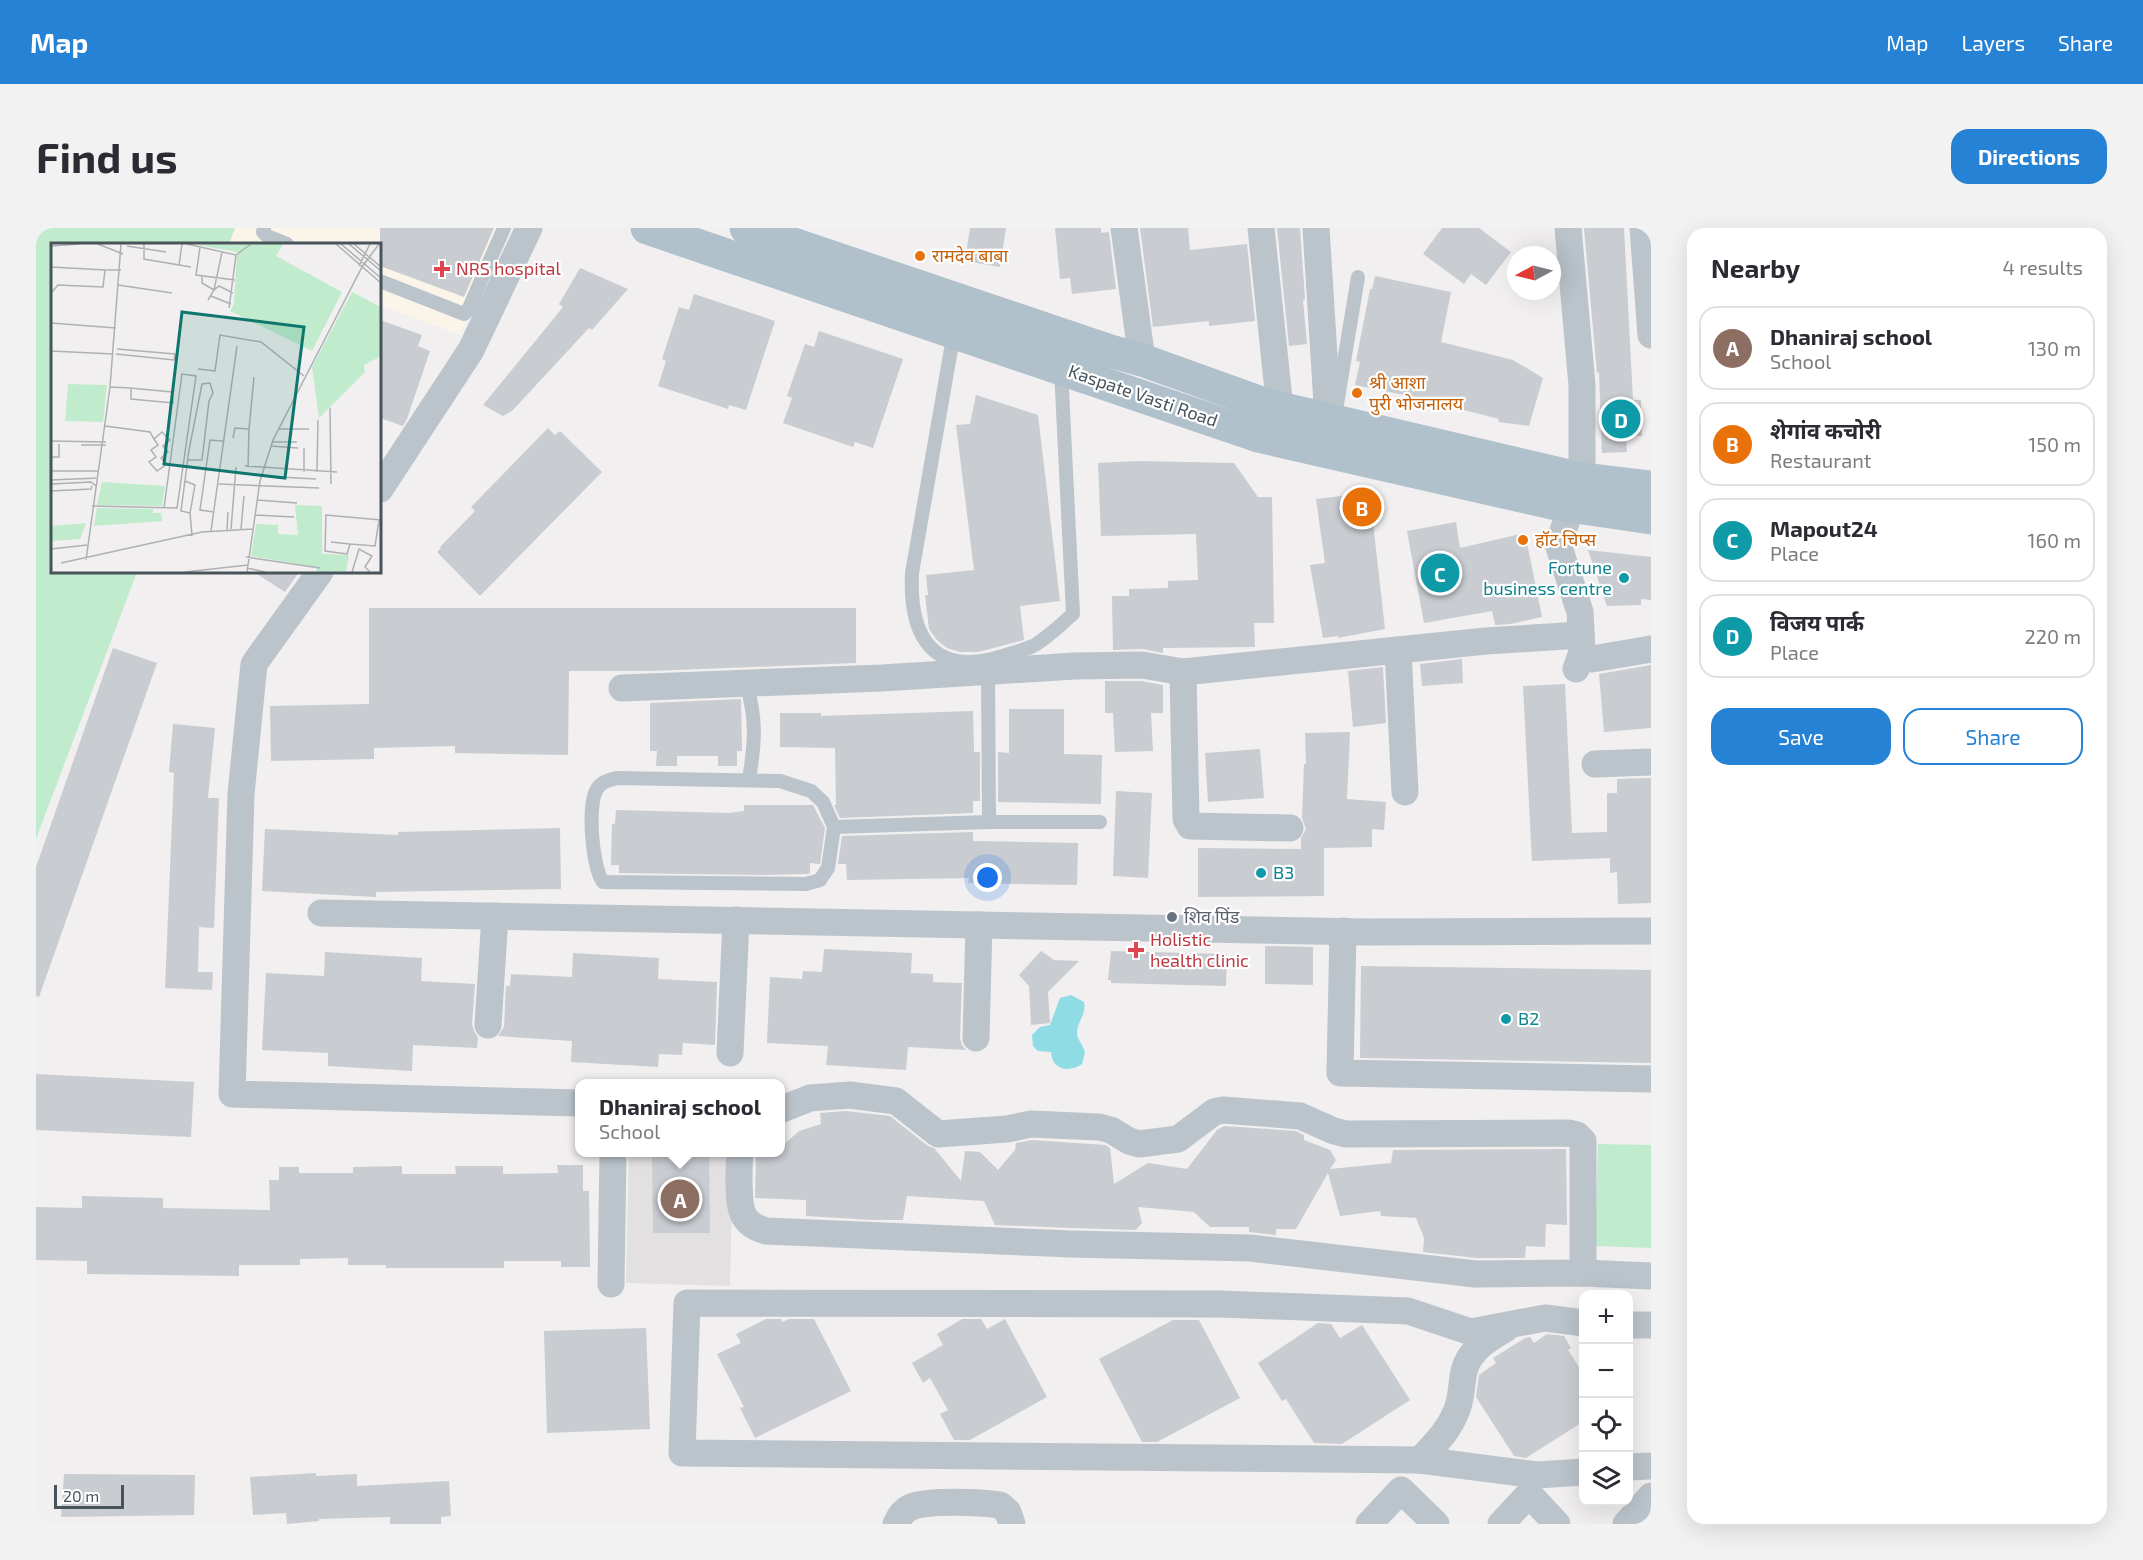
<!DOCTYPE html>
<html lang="en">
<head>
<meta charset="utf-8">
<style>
  :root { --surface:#fff; --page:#f2f2f3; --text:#2b2b33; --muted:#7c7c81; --line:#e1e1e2; --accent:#2682d4 }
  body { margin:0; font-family:"Exo 2","Noto Sans Devanagari",sans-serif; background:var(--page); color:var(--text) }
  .controls { position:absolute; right:18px; bottom:18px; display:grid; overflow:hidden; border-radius:12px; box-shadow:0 6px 24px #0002 }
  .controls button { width:54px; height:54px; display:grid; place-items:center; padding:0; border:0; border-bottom:2px solid var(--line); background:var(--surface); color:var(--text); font:30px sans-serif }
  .compass { position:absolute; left:1471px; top:18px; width:54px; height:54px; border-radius:50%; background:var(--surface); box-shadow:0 6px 24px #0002; rotate:263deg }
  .scale { position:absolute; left:18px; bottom:15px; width:70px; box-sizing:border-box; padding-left:6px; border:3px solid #48545b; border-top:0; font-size:16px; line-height:21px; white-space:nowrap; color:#48545b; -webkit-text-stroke:4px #fff; paint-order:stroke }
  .you { position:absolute; left:952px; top:650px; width:21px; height:21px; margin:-15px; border:4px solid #fff; border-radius:50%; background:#1a73e8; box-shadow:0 0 0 9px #1a73e833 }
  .badge { display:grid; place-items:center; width:39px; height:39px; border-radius:50%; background:var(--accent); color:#fff; font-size:20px; font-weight:700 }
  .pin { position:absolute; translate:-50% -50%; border:3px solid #fff; box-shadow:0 2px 6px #0006 }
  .popup { position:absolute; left:539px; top:851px; width:210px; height:78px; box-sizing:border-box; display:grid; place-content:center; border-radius:12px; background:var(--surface); filter:drop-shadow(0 2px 4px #0005); font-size:20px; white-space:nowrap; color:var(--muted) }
  .popup b { font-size:22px; color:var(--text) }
  .popup::after { content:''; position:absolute; left:50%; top:100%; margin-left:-12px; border:12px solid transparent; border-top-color:var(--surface) }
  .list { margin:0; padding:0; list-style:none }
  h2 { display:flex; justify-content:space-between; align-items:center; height:78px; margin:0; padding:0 24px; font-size:26px }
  h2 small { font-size:20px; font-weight:400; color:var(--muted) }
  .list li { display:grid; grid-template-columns:39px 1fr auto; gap:18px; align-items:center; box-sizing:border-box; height:84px; margin:0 12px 12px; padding:0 12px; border:2px solid var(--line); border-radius:18px }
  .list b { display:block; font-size:22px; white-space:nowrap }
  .list p { margin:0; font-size:20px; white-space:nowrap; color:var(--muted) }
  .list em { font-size:20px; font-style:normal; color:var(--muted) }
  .actions { display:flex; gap:12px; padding:18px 24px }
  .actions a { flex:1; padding:14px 0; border:2px solid var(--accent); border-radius:18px; text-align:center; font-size:21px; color:var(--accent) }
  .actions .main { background:var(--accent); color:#fff }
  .icon { flex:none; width:33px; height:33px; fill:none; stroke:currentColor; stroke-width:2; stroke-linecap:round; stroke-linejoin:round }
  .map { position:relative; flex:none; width:1615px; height:1296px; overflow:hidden; border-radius:18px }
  header { display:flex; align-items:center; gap:36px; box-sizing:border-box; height:84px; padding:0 30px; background:var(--accent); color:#fff }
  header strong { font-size:28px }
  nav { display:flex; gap:33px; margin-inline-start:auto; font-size:21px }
  .intro { display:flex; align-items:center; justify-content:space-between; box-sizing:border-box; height:144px; padding:0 36px }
  h1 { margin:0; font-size:42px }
  .button { padding:15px 27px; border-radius:18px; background:var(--accent); color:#fff; font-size:21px; font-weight:700 }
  main { display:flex; gap:36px; padding:0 36px }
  aside { flex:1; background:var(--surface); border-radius:18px; box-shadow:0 6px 24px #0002 }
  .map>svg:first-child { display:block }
</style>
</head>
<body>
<header>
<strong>Map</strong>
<nav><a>Map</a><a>Layers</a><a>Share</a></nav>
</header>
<div class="intro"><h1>Find us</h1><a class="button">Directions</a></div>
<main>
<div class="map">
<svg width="1615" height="1296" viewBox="0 0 1615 1296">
  <rect width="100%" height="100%" fill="#f1efef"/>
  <path fill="#fbf4e9" d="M199 0H471L424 107 344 77V16H193Z"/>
  <g fill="#e2e0e0">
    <path d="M595 851 699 854V855L595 856Z"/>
    <path d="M593 925H697L694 1058 590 1055Z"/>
  </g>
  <g fill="#c0eccd">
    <path d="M0 0H199L193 16H16V344H101L0 611Z"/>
    <path d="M1562 916 1615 917V1020L1559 1018Z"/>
  </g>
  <path fill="#90dce5" d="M1035 767 1048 774C1051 785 1041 794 1041 805 1041 811 1047 817 1049 824L1046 836C1033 845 1016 842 1015 824L1002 823 997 818 996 807 1004 799 1014 797 1024 770Z"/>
  <g fill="#c9ccd1">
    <path d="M344 0H458L428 69 344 38Z"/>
    <path d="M934 0H970L964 39 929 33Z"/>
    <path d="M1019 0H1065V5L1073 4 1080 61 1036 66 1034 50 1024 51Z"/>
    <path d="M1104 0H1152L1154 22 1211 16 1219 93 1173 98V93L1117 99Z"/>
    <path d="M1241 0H1264L1269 71 1267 72 1271 116 1253 118Z"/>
    <path d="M1406 0H1443L1475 24 1450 57 1435 46 1428 56 1387 26Z"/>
    <path d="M1548 0H1588L1597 172H1605L1606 208H1590L1591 224 1566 225 1563 144 1561 145Z"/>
    <path d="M544 40 592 61 556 102 553 100 476 183 467 188 447 177 527 79 523 76Z"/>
    <path d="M1339 48 1415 64 1405 114 1477 132 1507 150 1493 198 1462 194 1463 191 1416 179 1417 177 1319 157 1324 134 1320 133 1334 61H1336Z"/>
    <path d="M658 66 739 93 710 182 693 177 692 181 622 158 630 133 626 131 643 79 653 82Z"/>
    <path d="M344 92 386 107 382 118 394 123 371 191 367 198 344 190Z"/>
    <path d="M783 103 867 131 837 220 819 214 817 219 747 195 756 170 751 168 769 116 778 119Z"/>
    <path d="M940 167 1002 187 1024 373 984 378 988 412 942 424H924L911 420 901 412 893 401 889 367H892L890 347 938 342 920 197 934 196Z"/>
    <path d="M512 200 519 207 524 203 566 244 444 368 401 324 405 320 404 319 439 283 435 279Z"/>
    <path d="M1101 233 1198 235 1222 269H1236L1238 395H1218L1219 419 1127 420V425L1106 421 1077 422 1076 368H1093V361L1132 360V353L1162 352 1160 306 1065 308 1062 235Z"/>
    <path d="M1306 268 1335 277 1349 401 1302 410V408L1287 410 1274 337 1289 335 1280 271Z"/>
    <path d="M1420 294 1424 320 1489 305 1506 389 1475 396 1459 397 1456 383 1388 395 1371 303Z"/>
    <path d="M1552 322 1615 329V372L1605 371V377L1571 378Z"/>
    <path d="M218 344H263L249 364Z"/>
    <path d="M333 380H820V435L614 443H533L532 527 419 525V518L338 520V531L235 533 234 478 333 476Z"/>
    <path d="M77 420 121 435 3 769 0 768V639Z"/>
    <path d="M1426 431 1427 455 1386 458 1384 436Z"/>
    <path d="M1615 437V500L1568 504 1563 446Z"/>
    <path d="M1347 439 1350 495 1317 499 1312 443Z"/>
    <path d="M1069 453H1105L1127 457V485H1115L1117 523 1079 524 1077 485H1069Z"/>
    <path d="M1529 456 1536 605 1571 604V565H1581V551L1615 550V675L1582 676 1581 644 1574 645V630L1496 633 1487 458Z"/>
    <path d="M705 471 706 523H701V538H682V528H641V538H620L621 523H614V475Z"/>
    <path d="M973 481H1028V526L1066 527 1065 576 962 574V524L973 525Z"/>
    <path d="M937 483 938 524H944V573H937V585L804 590 798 577H800L799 520 744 519V485H785V488Z"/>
    <path d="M137 496 179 500 172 570H183L178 700 163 699 162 744H177L176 762 129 760 138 545 133 544Z"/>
    <path d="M1314 504 1311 571 1350 574 1348 602 1336 601V619L1288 620V668L1162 669V620L1265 621V610L1270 601 1266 590 1268 536H1270L1269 505Z"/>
    <path d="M1224 521 1228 570 1172 574 1169 525Z"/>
    <path d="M1080 563 1116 565 1112 650 1077 648Z"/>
    <path d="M708 577H777L789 600 784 636 774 635V645L772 646 722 647 583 645V637H575L576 596H579L580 582 693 585 708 583Z"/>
    <path d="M524 600 525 661 340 664V669L226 663 229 601 362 607V604Z"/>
    <path d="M937 604V613L1042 615 1041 657 932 655 933 650 811 652 810 636H802L806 608Z"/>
    <path d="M1229 718 1277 719V757L1229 756Z"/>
    <path d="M788 721 876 725 875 745 897 746V754L926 755 924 810 926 817 930 822 872 819 870 842 790 837 792 818 731 815 734 749 766 751 767 743 786 744Z"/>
    <path d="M1005 723 1018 732 1043 733 1012 764 1014 795 995 797 993 758 983 747Z"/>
    <path d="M1075 723 1191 726 1190 758 1075 755V752H1072Z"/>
    <path d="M289 724 386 730 385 753 439 756 436 796 438 803 442 809 441 820 377 817 376 843 292 838V825L226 822 230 745 288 748Z"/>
    <path d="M537 725 623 730 622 751 681 754 679 817 647 815 646 827 623 826 622 839 535 834 536 813 462 808 468 799 470 758H474L475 746 536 749Z"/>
    <path d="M1325 738 1615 742V835L1324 830Z"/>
    <path d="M0 846 158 854 155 909 0 902Z"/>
    <path d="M809 883 854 888 892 918 898 920 925 953 929 923 944 924 962 942 979 922 980 915 996 912 1069 917 1074 920 1078 956 1112 935 1151 941 1181 902 1188 898 1260 903 1268 907V912L1294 922 1300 932 1294 941 1355 935 1357 922 1530 921 1531 997 1510 996 1509 1019 1490 1018 1489 1030H1440L1387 1024 1388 1010 1380 990 1345 988 1344 983 1304 988 1292 945 1260 1001H1240V1007L1213 1004V999H1174L1158 984 1102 979 1106 995 1100 1002 1036 1000 959 997 948 973 871 968 867 992H837L770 988V972L719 970 720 924H744V920L763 903 785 896 784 885Z"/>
    <path d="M616 924H673L674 1005H617Z"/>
    <path d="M521 937H547V963H553L554 1039H525V1033H468V1040H350V1037H312V1030L264 1031V1037H203V1048L51 1046V1033L0 1032V979L46 980V968L127 970V980L234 982 233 952H243V939H263V945H317V939L366 938V946H420L419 938H467V946L522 945Z"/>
    <path d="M730 1091H745L746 1094 753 1091H778L815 1163 719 1210 704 1180 708 1179 681 1126 705 1115 700 1106Z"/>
    <path d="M926 1091H945L951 1101 969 1091 1011 1169 934 1212H918L904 1186 912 1182 894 1150 887 1155 876 1135 907 1117 901 1106Z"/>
    <path d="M1137 1092H1163L1204 1170 1121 1214H1106L1063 1131Z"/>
    <path d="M1282 1095 1295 1096 1304 1110 1326 1097 1374 1172 1306 1216 1278 1215 1250 1171 1246 1173 1222 1135Z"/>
    <path d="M610 1100 614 1201 511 1205 508 1103Z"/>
    <path d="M1511 1106 1528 1108 1535 1120 1532 1122 1548 1147V1193L1490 1230 1478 1228 1440 1169 1443 1147 1460 1135 1457 1130 1489 1110 1494 1109 1498 1115Z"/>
    <path d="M280 1245V1248L321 1246V1258L413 1253 415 1288 405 1289V1296H354V1289L283 1291V1293L251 1296 250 1285 217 1287 214 1249Z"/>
    <path d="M28 1246 159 1247 158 1287 25 1289Z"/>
  </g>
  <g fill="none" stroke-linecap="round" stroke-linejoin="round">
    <g stroke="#bbc4cb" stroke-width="14">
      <path d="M228 0 227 4 231 8 251 16"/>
      <path d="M344 53 428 86 432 82 468 0"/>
      <path d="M918 104 876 345C873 409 897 450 967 428 976 425 988 422 997 418 1011 410 1024 397 1037 386L1025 141"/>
      <path d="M1301 176 1322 49"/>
      <path d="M952 444 953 594"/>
      <path d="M710 455C721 491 719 515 713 551"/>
      <path d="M581 550 744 553 775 563 787 574 798 599 792 640 784 652 770 656 567 654C556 638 551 577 561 561 565 554 573 552 581 550Z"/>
      <path d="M798 599 953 594H1064"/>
    </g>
    <g stroke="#bbc4cb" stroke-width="27">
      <path d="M1088 0 1106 132"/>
      <path d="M1225 0 1244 181"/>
      <path d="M1280 0 1292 191"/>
      <path d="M1532 0 1546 157V251L1522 316 1544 384 1546 424 1540 441"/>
      <path d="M1607 0 1615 107"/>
      <path d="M344 261 435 122 493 0"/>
      <path d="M284 344 218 436 205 566 196 866 544 875"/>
      <path d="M1362 422 1369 564"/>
      <path d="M1556 431 1615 421"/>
      <path d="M586 460 846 450 1039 438 1106 437 1147 444"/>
      <path d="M1559 536 1615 534"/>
      <path d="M1254 600 1154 598 1150 591 1147 444 1450 413 1545 407"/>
      <path d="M285 685 1330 704 1615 703"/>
      <path d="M1307 703 1304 845 1615 851"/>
      <path d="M452 797 459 688"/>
      <path d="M940 810 943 697"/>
      <path d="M694 825 700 692"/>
      <path d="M744 882 774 870 814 867 860 873 902 906 971 901 995 896 1063 899 1075 902 1093 913 1103 916 1142 911 1178 884 1187 882 1264 888 1298 903 1310 906 1532 905 1541 907 1547 913V1045"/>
      <path d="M704 924C703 934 703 944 703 954 704 978 702 995 730 1003L1035 1016 1214 1020 1439 1046 1547 1045 1615 1048"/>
      <path d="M575 1056 577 924"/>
      <path d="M1548 1095 1509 1090 1435 1104 1372 1083 1184 1076 651 1075 646 1225 1384 1232 1501 1247 1548 1244"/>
      <path d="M1592 1097H1615"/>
      <path d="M1384 1232C1398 1217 1412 1204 1420 1184 1426 1171 1425 1157 1428 1143 1433 1122 1452 1111 1469 1101"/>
      <path d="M1592 1239 1615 1238"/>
      <path d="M860 1296C863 1289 868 1282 875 1279 892 1272 946 1274 964 1277L972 1284 976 1296"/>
      <path d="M1333 1296 1365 1262 1400 1296"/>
      <path d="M1465 1296 1493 1266 1521 1296"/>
      <path d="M1590 1296 1615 1268"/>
    </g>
    <g stroke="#b0c1cb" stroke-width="33">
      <path d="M611 0 1222 208 1520 276 1615 290"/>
      <path d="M710 0 1074 123 1106 132 1231 177 1546 251 1615 259"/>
    </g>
  </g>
  <g fill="#e8710a" stroke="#fff" stroke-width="2">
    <circle cx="884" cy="28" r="6"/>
    <circle cx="1321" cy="165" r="6"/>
    <circle cx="1487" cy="312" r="6"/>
  </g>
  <g fill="#e0444e" stroke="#fff" stroke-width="2">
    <path d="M403 32h6v6h6v6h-6v6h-6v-6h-6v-6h6z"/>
    <path d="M1097 713h6v6h6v6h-6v6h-6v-6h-6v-6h6z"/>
  </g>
  <g fill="#0f9aa8" stroke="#fff" stroke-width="2">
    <circle cx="1588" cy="350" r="6"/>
    <circle cx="1225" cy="645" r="6"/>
    <circle cx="1470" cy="791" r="6"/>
  </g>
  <circle fill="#6b7280" stroke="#fff" stroke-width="2" cx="1136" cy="689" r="6"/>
  <g text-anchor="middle" stroke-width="4.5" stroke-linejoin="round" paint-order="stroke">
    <g font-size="18" fill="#c56008" stroke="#fff" text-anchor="start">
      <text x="896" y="34">रामदेव बाबा</text>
      <text x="1333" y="161">श्री आशा<tspan x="1333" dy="21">पुरी भोजनालय</tspan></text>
      <text x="1499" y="318">हॉट चिप्स</text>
    </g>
    <g font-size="18" fill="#be3a42" stroke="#fff" text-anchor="start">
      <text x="420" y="47">NRS hospital</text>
      <text x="1114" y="718">Holistic<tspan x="1114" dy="21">health clinic</tspan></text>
    </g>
    <g font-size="18" fill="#48545b" stroke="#fff">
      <text transform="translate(1107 168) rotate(19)" y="6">Kaspate Vasti Road</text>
    </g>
    <g font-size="18" fill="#0d838f" stroke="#fff" text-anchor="start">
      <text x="1576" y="346" text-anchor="end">Fortune<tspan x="1576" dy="21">business centre</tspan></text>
      <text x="1237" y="651">B3</text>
      <text x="1482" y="797">B2</text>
    </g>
    <g font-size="18" fill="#5b616d" stroke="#fff" text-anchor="start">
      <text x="1148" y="695">शिव पिंड</text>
    </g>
  </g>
  <g transform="translate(15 15)">
    <rect width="330" height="330" fill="#f1efef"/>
    <path d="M232 1 225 13 291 49 261 108 179 68 183 61 186 9 147 2ZM301 49 330 64V113L313 122 314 129 268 175 261 124ZM17 141 56 142 52 179 14 178ZM51 239 114 243 111 263 46 262ZM244 262 271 263V311L298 312 295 329H265L266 324 200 313 205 281 227 282V291L247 292ZM46 265 102 266V270H110L111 278 43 283ZM35 280 29 296 0 298V283Z" fill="#c0eccd"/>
    <path fill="none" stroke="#adb1b4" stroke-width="1.5" d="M47 1 72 11M93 1V16L140 24M136 1 185 12 178 65M285 1 330 40M290 1 330 35M298 1 330 28M303 1 330 24M0 3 28 1M76 3 115 9M149 4 145 32 184 37M185 12 200 1M128 22 131 1M308 23 319 1M0 24 54 27M151 34V40L163 47 168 43 182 50M67 42 121 50M0 50 7 42 52 44 54 27H70M160 53 180 61M157 57 163 47 171 9M0 80 65 85M66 106 124 111M0 108 62 111M65 111 123 117 124 111M147 126 164 128 169 92 210 99 253 133M59 144 79 145 121 149 122 160 80 156V145M279 165 280 241M54 183 99 189 103 196 107 202 100 207 105 214 98 219 106 228 116 221 110 215 117 209 112 203 119 197 111 189 103 196M198 186 203 134M228 186H258M182 195 184 185 198 186 197 224M0 198 55 199M222 199H246M30 202H55M220 203 247 205M0 214H8V201M137 217H151L158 158 162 150 159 140 151 141 138 207 130 268 139 270M194 223 286 229M0 228H48M253 229V205M266 229 267 177M210 233 265 236M0 237 47 235M134 238 144 242 139 270 141 293M0 241 40 239 45 243M168 241 268 245M0 248 40 246 41 243M206 257 246 260M41 263 126 265 145 133 131 131 113 265M163 269 149 267 159 197 172 198M204 272 243 274M328 277 324 303 299 301 296 311 274 308 275 272 330 277M180 286 185 224M190 286 193 253M176 287 177 269M160 288 186 103M280 299 299 301M0 306 36 302M195 314 269 325M35 317 59 144 70 1M10 320 151 289 202 286M196 325 214 329M134 329 197 322M196 329 209 238 222 197 311 24 328 1M301 329 308 306 321 313 314 324 319 329"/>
    <path fill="#0f766e" fill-opacity="0.15" stroke="#0f766e" stroke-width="3" d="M131 69 253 84 234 235 113 221Z"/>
    <rect width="330" height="330" fill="none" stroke="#48545b" stroke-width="3"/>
  </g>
</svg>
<div class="controls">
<button>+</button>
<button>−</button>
<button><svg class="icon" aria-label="locate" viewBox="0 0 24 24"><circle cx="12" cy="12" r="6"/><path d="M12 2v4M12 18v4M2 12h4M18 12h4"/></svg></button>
<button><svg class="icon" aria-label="layers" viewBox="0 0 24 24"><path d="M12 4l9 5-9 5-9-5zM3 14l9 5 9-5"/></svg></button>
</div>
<svg class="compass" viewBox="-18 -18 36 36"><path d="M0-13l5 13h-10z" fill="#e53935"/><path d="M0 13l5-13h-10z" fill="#7c7c81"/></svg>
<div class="scale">20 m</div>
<div class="you"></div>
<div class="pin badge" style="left:644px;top:971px;background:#8d6e63">A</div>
<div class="popup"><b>Dhaniraj school</b>School</div>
<div class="pin badge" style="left:1326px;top:279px;background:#e8710a">B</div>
<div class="pin badge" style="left:1404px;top:345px;background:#0f9aa8">C</div>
<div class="pin badge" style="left:1585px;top:191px;background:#0f9aa8">D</div>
</div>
<aside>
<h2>Nearby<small>4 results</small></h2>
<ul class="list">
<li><span class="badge" style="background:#8d6e63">A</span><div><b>Dhaniraj school</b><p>School</p></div><em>130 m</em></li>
<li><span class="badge" style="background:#e8710a">B</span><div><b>शेगांव कचोरी</b><p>Restaurant</p></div><em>150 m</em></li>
<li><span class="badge" style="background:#0f9aa8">C</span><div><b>Mapout24</b><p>Place</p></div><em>160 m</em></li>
<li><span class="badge" style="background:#0f9aa8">D</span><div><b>विजय पार्क</b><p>Place</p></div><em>220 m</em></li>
</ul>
<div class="actions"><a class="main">Save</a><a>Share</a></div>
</aside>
</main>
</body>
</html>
